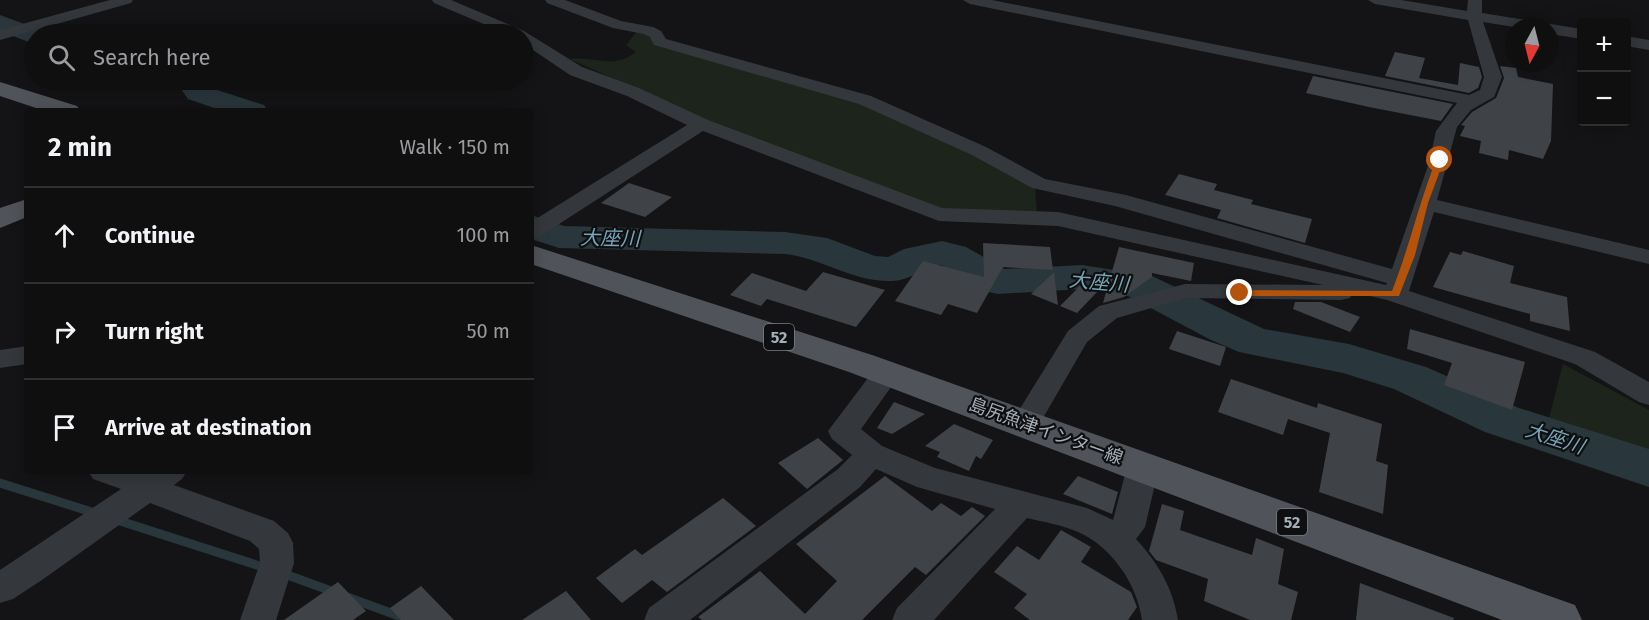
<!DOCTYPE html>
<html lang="en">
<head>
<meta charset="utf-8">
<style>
  :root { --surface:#0f0f10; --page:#1d1d1e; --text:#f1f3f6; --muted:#9b9c9f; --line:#2f2f30 }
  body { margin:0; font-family:"Fira Sans","Noto Sans JP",sans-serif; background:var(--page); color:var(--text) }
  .controls { position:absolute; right:18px; top:18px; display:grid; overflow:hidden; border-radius:6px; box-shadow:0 3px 15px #0003 }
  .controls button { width:54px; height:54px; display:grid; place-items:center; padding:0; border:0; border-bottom:2px solid var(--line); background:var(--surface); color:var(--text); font:30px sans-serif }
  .compass { position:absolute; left:1505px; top:18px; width:54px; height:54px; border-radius:50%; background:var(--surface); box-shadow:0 3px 15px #0003; rotate:187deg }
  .stop { position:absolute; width:18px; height:18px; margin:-14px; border:4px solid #b45309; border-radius:50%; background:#fff }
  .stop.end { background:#b45309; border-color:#fff; box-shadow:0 2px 6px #0008 }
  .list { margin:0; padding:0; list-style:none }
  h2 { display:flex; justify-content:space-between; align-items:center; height:78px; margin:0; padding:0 24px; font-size:26px }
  h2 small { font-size:20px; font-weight:400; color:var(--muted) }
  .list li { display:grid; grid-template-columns:39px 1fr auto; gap:18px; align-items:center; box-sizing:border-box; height:96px; padding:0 24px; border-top:2px solid var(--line) }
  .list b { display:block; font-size:22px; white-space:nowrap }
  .list em { font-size:20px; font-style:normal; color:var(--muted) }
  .icon { flex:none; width:33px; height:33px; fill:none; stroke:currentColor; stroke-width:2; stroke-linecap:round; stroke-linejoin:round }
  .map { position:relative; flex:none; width:1649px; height:620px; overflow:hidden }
  .search { position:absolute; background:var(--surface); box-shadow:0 3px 15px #0003; left:24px; top:24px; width:510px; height:66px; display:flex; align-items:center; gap:15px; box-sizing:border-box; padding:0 21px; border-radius:33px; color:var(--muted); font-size:22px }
  .panel { position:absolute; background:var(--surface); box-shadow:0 3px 15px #0003; left:24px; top:108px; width:510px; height:366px; border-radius:6px }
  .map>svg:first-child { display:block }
</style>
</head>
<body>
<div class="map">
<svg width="1649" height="620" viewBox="0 0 1649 620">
  <rect width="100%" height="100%" fill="#141416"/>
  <g fill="#1c241b">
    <path d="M637 31 647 34 661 47 852 99 949 142 1035 188 1037 214 938 209 706 121 570 59C597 56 612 70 636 52L626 45Z"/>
    <path d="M1563 364 1649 410V458L1548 422Z"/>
  </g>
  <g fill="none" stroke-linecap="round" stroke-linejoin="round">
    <g stroke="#29363b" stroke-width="9">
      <path d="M0 483 95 513"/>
      <path d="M117 520 266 568"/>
      <path d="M282 573 334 592"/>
      <path d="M347 597 410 620"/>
    </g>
    <g fill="#29363b" fill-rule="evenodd">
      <path d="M0 15 43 31 46 34H34V44L0 31Z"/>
      <path d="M175 80H207L211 88 264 105 268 111H223L188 99Z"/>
      <path d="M531 215 564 226 785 232 827 238 875 256 888 257 904 249 942 241 966 247 1005 269 1082 265 1152 276 1264 329 1349 344 1426 367 1519 408 1649 449V487L1485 432 1394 389 1343 373 1239 352 1211 340 1128 296 1082 289 998 294 984 291 941 265C924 268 910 280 893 281 854 283 822 258 785 254L559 248 531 239Z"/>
    </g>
  </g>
  <g fill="#3f4246">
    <path d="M1395 52 1425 58 1419 78 1458 85 1460 63 1479 67 1482 77 1478 88 1469 93 1385 76Z"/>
    <path d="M1500 66 1516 68 1518 77 1553 84 1551 141 1543 159 1509 150 1508 160 1479 153 1481 141 1460 136 1465 126 1461 125 1472 112 1496 98 1504 78Z"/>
    <path d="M1313 76 1453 104 1441 121 1369 107 1306 93Z"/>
    <path d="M1179 174 1217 184 1214 190 1253 200 1251 204 1312 219 1305 243 1217 218 1221 210 1165 195Z"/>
    <path d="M629 183 672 197 645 217 601 203Z"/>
    <path d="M983 243 1050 247 1053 270 1003 267 977 313 948 304 941 315 895 301 923 261 984 277Z"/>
    <path d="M1119 247 1194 263 1191 281 1152 273V277L1124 297 1103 303Z"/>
    <path d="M1463 251 1514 266 1510 283 1567 297 1570 331 1530 321V314L1433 287 1450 252 1461 255Z"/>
    <path d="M823 272 885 290 856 327 767 299 761 306 730 295 752 273 806 291Z"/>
    <path d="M1054 272 1058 305 1031 294Z"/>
    <path d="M1082 284 1099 290 1077 313 1060 306Z"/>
    <path d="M1295 302H1321L1360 317 1350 332 1293 309Z"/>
    <path d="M1410 329 1525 362 1512 410 1444 385 1452 363 1407 349Z"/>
    <path d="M1177 331 1226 347 1220 366 1169 349Z"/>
    <path d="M1231 379 1317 408 1318 403 1382 424 1376 461 1388 465 1383 514 1319 492 1330 433 1288 419 1283 435 1218 412Z"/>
    <path d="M894 402 925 414 892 434 877 428Z"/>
    <path d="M954 424 993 440 981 459 976 456 969 471 937 457 940 452 925 446Z"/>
    <path d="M818 438 843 460 807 489 778 463Z"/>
    <path d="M885 476 932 511 941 503 961 516 972 507 985 516 926 575 915 567 862 620H702L698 617 760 571 805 614 837 581 796 544Z"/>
    <path d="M1078 476 1118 492 1112 514 1063 494Z"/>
    <path d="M723 498 756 526 667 592 652 580 622 603 596 578 635 549 642 555Z"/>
    <path d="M1162 504 1184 511 1180 530 1252 555 1256 538 1284 549 1278 584 1298 592 1291 620H1250L1204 601 1208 579 1156 560 1149 551Z"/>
    <path d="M1061 530 1091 547 1081 562 1131 592 1137 607 1128 620H1030L1014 608 1027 594 994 572 1017 546 1039 560Z"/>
    <path d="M338 582 366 611 353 620H284Z"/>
    <path d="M1360 583 1454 618 1453 620H1356Z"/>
    <path d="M421 586 454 620H401L390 608Z"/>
    <path d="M566 591 591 620H522Z"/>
  </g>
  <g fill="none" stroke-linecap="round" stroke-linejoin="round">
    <g fill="#34373b" fill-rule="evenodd">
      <path d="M110 0H133L131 3 0 40V30Z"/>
      <path d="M432 0H451L524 31 582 67 639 88 708 120 942 208 1058 212 1386 285 1387 283 1115 206 1032 188 972 155 859 104 654 45 650 37 644 34 613 28 547 3 545 0H565L621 21 653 27 661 31 666 39 871 96 986 147 1045 179 1126 195 1392 269 1429 163 1436 131 1457 103 970 4 963 0H992L1469 95 1480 90 1484 77 1468 20 1375 4 1368 0H1401L1467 11 1468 0H1482V13L1582 29V39L1550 34V27H1514L1483 22 1502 77 1494 97 1471 110 1457 127 1437 200 1649 250V264L1434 212 1409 291 1595 352 1649 382V405L1639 402 1575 364 1387 300 1353 292 1350 298 1341 300 1186 298 1117 318 1087 342 1036 430 1026 434 1016 430 1011 423 1068 331 1099 306 1185 284 1323 285 1058 226 939 221 703 131 539 237 531 239V222L687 125 627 96 570 75 524 44V34H507L434 3Z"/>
      <path d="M1626 36 1649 40V50L1626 46Z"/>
      <path d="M27 346V364L0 368V350Z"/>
      <path d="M887 364 897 366 901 373 861 429 882 446 935 468 1087 508 1113 520 1127 467 1132 459 1143 455 1154 459 1159 467 1145 527 1136 539C1158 563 1173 588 1178 620H1142C1137 584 1112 547 1078 532 1062 525 1044 522 1027 518L934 620H892L897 608 995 509 917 487 876 469 860 487 690 620H644L649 608 838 469 852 455 832 439 828 431 877 366Z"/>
      <path d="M88 471H140L145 473 148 471H187L182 479 174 485 274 521 288 533 293 543 294 563 276 620H240L260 563 259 549 250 541 150 503 42 580 13 599 0 603V570L121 489 93 479Z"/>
    </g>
    <g fill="#50545a" fill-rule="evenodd">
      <path d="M0 82 77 106 81 111H45L0 96Z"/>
      <path d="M27 199V217L0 228V208Z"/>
      <path d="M531 245 875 356 1558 599 1575 605 1582 620H1502L849 372 531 264Z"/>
    </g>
  </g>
  <path fill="#b45309" d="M1440 158 1444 160 1428 203 1415 255 1399 296H1240L1235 293 1240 290 1392 291C1409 248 1419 203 1436 160Z"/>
  <g text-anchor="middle" stroke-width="4.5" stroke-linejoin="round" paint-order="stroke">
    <g fill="#0f0f11" stroke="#777e85" stroke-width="1.5">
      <rect x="764" y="324" width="30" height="26" rx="4.5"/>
      <rect x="1277" y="509" width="30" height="26" rx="4.5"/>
    </g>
    <g font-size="16" font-weight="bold" fill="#a4aeb7">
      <text x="779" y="343">52</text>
      <text x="1292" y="528">52</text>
    </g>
    <g font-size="18" fill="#a4aeb7" stroke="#0f0f11">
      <text transform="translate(1046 431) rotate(20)" y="6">島尻魚津インター線</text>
    </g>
    <g font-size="20" font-style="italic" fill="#77a5b6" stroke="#0f0f11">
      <text transform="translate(610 238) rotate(1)" y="7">大座川</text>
      <text transform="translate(1099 282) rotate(5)" y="7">大座川</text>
      <text transform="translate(1555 438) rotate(18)" y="7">大座川</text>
    </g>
  </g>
</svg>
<div class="controls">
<button>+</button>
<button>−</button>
</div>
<svg class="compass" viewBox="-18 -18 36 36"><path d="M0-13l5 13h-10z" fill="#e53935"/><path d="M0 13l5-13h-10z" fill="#9b9c9f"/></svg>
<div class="stop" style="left:1440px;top:160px"></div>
<div class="stop end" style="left:1240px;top:293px"></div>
<div class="search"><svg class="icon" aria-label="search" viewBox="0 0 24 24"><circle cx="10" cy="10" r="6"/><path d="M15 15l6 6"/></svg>Search here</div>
<section class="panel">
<h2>2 min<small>Walk · 150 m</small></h2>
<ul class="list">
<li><svg class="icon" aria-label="ahead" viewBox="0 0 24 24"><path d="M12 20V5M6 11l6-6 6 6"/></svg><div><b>Continue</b></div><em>100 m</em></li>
<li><svg class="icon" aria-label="right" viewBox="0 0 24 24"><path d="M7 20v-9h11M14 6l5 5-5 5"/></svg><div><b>Turn right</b></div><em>50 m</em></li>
<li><svg class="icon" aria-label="arrive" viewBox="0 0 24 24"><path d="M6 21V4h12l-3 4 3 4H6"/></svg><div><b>Arrive at destination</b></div></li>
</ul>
</section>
</div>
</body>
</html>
